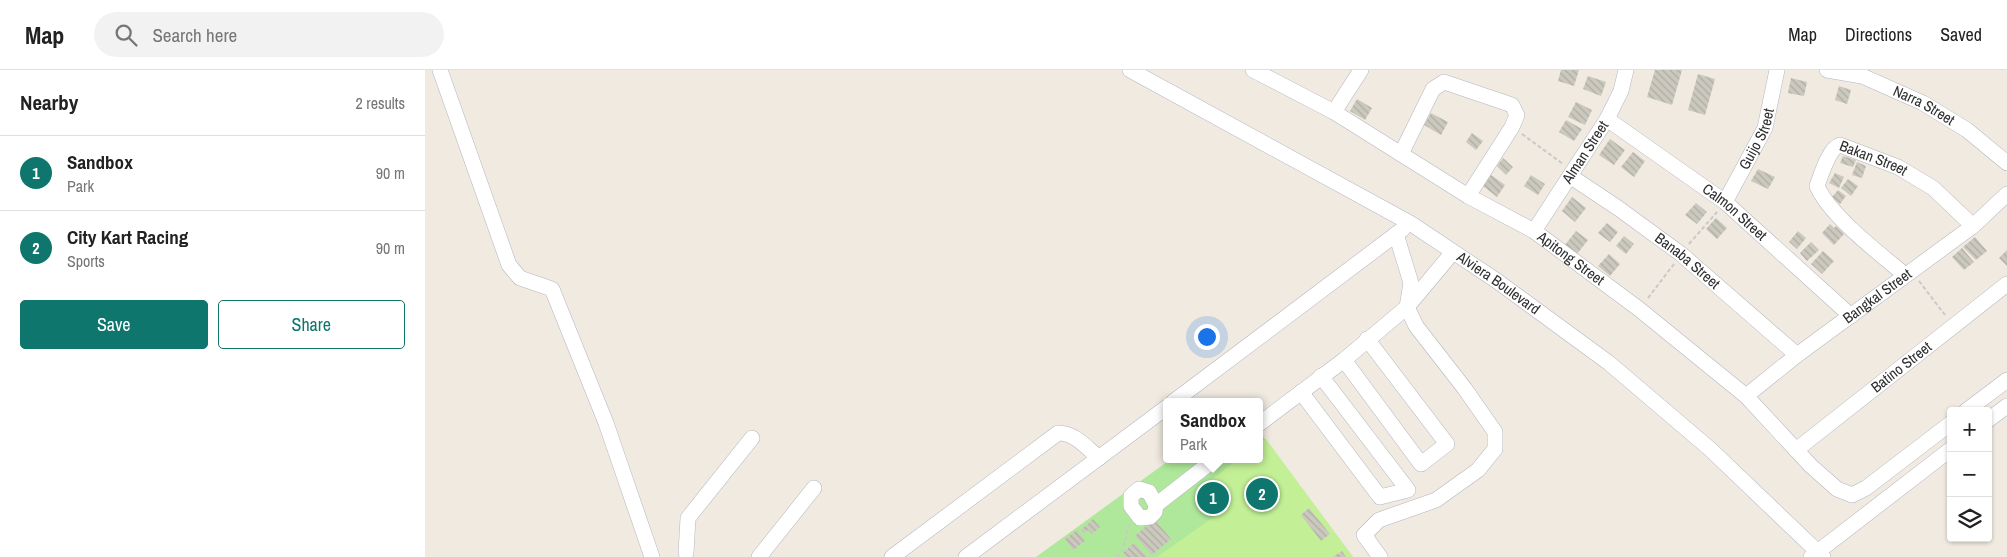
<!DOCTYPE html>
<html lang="en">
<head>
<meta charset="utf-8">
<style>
  :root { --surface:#fff; --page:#f2f2f2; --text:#222; --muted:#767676; --line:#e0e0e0; --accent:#0f766e }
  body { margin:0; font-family:"Archivo Narrow",sans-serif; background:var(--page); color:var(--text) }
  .controls { position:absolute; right:15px; bottom:15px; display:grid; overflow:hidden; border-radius:5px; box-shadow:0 1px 4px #0004 }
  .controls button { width:45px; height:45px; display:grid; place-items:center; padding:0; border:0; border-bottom:1px solid var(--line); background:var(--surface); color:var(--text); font:25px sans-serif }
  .you { position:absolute; left:781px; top:266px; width:18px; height:18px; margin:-12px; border:4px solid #fff; border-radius:50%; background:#1a73e8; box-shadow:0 0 0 8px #1a73e833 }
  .badge { display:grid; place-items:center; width:32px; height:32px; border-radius:50%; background:var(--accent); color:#fff; font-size:16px; font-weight:700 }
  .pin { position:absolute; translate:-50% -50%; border:2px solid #fff; box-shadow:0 1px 5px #0006 }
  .popup { position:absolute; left:738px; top:328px; width:100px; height:65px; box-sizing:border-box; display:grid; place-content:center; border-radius:5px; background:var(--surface); filter:drop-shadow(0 1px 4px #0005); font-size:16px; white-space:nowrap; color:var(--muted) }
  .popup b { font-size:19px; color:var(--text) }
  .popup::after { content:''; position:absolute; left:50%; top:100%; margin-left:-10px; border:10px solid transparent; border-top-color:var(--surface) }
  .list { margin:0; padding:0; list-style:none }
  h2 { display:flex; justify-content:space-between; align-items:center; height:65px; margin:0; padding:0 20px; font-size:21px }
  h2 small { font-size:16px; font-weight:400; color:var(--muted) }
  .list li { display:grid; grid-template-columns:32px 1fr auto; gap:15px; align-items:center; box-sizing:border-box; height:75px; padding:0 20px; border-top:1px solid var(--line) }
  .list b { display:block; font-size:19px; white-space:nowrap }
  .list p { margin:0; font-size:16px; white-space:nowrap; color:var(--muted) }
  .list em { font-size:16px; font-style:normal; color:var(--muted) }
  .actions { display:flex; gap:10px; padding:15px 20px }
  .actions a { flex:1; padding:11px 0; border:1px solid var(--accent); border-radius:5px; text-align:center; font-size:18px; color:var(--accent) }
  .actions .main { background:var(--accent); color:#fff }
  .icon { flex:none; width:28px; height:28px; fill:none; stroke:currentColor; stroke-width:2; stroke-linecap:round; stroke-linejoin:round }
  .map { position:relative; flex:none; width:1582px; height:487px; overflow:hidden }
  header { display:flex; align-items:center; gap:30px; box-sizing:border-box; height:70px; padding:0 25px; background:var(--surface); border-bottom:1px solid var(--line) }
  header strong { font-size:24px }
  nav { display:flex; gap:28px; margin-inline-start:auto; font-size:18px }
  .search { width:350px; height:45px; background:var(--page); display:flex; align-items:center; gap:12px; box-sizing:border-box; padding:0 18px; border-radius:28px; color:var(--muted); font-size:19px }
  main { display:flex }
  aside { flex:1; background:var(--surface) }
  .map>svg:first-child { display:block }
</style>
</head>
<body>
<header>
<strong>Map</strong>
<div class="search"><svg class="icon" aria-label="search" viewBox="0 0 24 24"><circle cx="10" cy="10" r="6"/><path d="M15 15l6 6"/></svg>Search here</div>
<nav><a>Map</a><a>Directions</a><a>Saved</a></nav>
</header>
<main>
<aside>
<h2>Nearby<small>2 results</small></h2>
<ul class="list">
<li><span class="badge">1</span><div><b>Sandbox</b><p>Park</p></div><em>90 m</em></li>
<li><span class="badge">2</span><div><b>City Kart Racing</b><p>Sports</p></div><em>90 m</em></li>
</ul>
<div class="actions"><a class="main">Save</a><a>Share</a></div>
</aside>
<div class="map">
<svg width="1582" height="487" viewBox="0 0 1582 487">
  <defs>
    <pattern id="building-back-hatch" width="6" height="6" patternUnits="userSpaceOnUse" patternTransform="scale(1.25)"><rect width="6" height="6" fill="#cbc8be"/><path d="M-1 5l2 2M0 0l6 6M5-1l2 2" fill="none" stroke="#afaca4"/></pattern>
  </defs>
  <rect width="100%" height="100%" fill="#f0eae0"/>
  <path fill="#afe89a" d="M834 361 928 487H611L746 389H834Z"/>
  <path fill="#c3f096" d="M841 369 928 487H732L803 437 783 412 814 389H834V374Z"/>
  <g fill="url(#building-back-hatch)">
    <path d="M1136 0H1154L1149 16 1133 11Z"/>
    <path d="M1230 0H1257L1247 35 1222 27Z"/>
    <path d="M1273 4 1290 9 1280 45 1263 40Z"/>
    <path d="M1163 6 1181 12 1176 26 1158 19Z"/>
    <path d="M1366 8 1382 12 1379 26 1363 23Z"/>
    <path d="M1414 16 1426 20 1422 34 1410 30Z"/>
    <path d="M932 29 947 38 940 50 925 41Z"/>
    <path d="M1151 32 1167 40 1160 55 1143 47Z"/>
    <path d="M1006 43 1023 52 1016 65 999 55Z"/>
    <path d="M1141 50 1157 59 1149 71 1134 62Z"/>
    <path d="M1047 63 1058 71 1051 80 1041 72Z"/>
    <path d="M1185 69 1200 80 1189 95 1174 85Z"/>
    <path d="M1208 82 1220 91 1209 107 1196 97Z"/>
    <path d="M1418 86 1431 90 1428 97 1415 93Z"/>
    <path d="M1078 88 1088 97 1081 105 1072 96Z"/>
    <path d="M1432 92 1441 96 1437 108 1427 105Z"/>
    <path d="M1333 99 1350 107 1343 119 1326 111Z"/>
    <path d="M1410 103 1419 107 1414 118 1404 113Z"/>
    <path d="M1066 105 1080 115 1072 127 1058 116Z"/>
    <path d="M1106 105 1120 114 1113 125 1099 116Z"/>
    <path d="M1423 109 1433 116 1426 126 1416 118Z"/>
    <path d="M1413 120 1421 126 1415 134 1407 127Z"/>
    <path d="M1147 127 1161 138 1150 152 1137 141Z"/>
    <path d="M1271 133 1282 142 1272 154 1260 145Z"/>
    <path d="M1291 148 1302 158 1292 169 1281 159Z"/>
    <path d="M1182 153 1193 162 1185 172 1173 163Z"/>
    <path d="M1405 154 1409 158 1411 156 1419 164 1409 175 1397 163Z"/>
    <path d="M1151 161 1163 170 1152 184 1140 175Z"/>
    <path d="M1373 161 1381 168 1372 179 1364 172Z"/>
    <path d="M1199 166 1209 174 1201 184 1191 176Z"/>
    <path d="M1550 167 1562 181 1551 190 1538 177Z"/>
    <path d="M1386 172 1394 180 1382 191 1375 183Z"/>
    <path d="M1537 178 1549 192 1539 200 1527 187Z"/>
    <path d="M1582 180V196L1574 188Z"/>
    <path d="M1398 181 1409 191 1397 204 1386 194Z"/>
    <path d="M1184 184 1195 194 1185 206 1173 196Z"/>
    <path d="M884 438 905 464 896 471 876 445Z"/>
    <path d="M668 449 675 457 667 464 663 460 659 463 656 460Z"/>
    <path d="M729 449 746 469 727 485 710 466Z"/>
    <path d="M652 460 660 471 648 480 640 469Z"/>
    <path d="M709 473 722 487H702L698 483Z"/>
    <path d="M917 481 921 487H908Z"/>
  </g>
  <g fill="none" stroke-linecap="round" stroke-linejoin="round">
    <g stroke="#b4b5c2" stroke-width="16">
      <g id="minor">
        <path d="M15 0 84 195 95 208 127 219 181 353 227 487"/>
        <path id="s1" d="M705 0 985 153 1072 211 1184 293 1285 379 1398 487"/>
        <path id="s2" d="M828 0 909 42 1043 126 1109 161 1214 239 1321 326 1386 396 1412 419 1427 425 1441 418 1526 353"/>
        <path id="s3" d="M1402 0 1437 6 1498 33 1542 60 1582 93"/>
        <path d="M909 42 936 0"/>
        <path id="s4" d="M1182 49 1300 132 1426 246"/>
        <path d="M976 84 1008 19 1019 12 1087 35 1092 45 1087 57 1043 126"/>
        <path id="s5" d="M1145 106 1193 138 1256 184 1372 285"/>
        <path id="s6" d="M1300 132 1340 58 1352 0"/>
        <path id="s7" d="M1109 161 1182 49 1196 21 1201 0"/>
        <path id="s8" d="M1480 205C1454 183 1405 146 1392 116 1396 105 1404 78 1415 75L1473 97 1508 118 1548 156"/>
        <path d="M919 290 996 394 1022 374 942 269"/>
        <path d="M876 322 955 427 983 420 896 306"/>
        <path id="s9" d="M1321 326 1372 285 1548 156 1582 124"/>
        <path d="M748 332 978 159"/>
        <path d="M1541 341 1582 310"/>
        <path d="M1563 350 1582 336"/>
        <path d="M834 354 919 290 982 237 1028 182"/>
        <path id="s10" d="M1371 380 1582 214"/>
        <path d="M714 419 724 422 731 435 730 442 725 447 715 448 706 436V426Z"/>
        <path d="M731 435 790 389"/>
        <path d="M261 483 263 448 327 368"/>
        <path d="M334 487 389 418"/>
        <path d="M467 487 633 363C650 363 661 377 674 388"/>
        <path d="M541 487 742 337"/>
        <path d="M955 487 939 465 954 450 1011 430 1053 400 1070 379V362L1040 319 991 256 982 237 986 213 971 164"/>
        <path d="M1386 487 1526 379"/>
      </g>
    </g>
    <g stroke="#c9c9c9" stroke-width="2" stroke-dasharray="4 2.5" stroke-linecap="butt">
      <path d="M1097 64 1138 94"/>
      <path d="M1264 174 1292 142"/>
      <path d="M1494 211 1520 245"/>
      <path d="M1223 228 1249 194"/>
      <path d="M692 487 698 480 704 455"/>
    </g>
    <use href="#minor" stroke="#fff" stroke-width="15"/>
  </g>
  <g text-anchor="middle" stroke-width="5" stroke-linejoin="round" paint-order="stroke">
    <g font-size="15" fill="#2e2e2e" stroke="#fff">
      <text dy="5" stroke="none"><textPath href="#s3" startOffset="104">Narra Street</textPath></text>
      <text dy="5" stroke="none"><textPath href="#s6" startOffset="71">Guijo Street</textPath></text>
      <text dy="5" stroke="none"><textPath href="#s7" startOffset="94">Alman Street</textPath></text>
      <text dy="5" stroke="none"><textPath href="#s8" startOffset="210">Bakan Street</textPath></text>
      <text dy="5" stroke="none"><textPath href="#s4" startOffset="158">Calmon Street</textPath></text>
      <text dy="5" stroke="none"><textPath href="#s2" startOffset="370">Apitong Street</textPath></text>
      <text dy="5" stroke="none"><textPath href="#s5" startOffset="145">Banaba Street</textPath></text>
      <text dy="5" stroke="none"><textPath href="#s1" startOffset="426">Alviera Boulevard</textPath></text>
      <text dy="5" stroke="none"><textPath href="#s9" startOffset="165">Bangkal Street</textPath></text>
      <text dy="5" stroke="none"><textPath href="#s10" startOffset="134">Batino Street</textPath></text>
    </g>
  </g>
</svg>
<div class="controls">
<button>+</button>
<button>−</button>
<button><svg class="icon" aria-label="layers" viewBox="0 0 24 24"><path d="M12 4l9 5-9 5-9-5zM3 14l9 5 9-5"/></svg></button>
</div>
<div class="you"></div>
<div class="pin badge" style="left:788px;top:428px">1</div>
<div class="popup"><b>Sandbox</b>Park</div>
<div class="pin badge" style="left:837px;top:424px">2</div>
</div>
</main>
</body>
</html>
